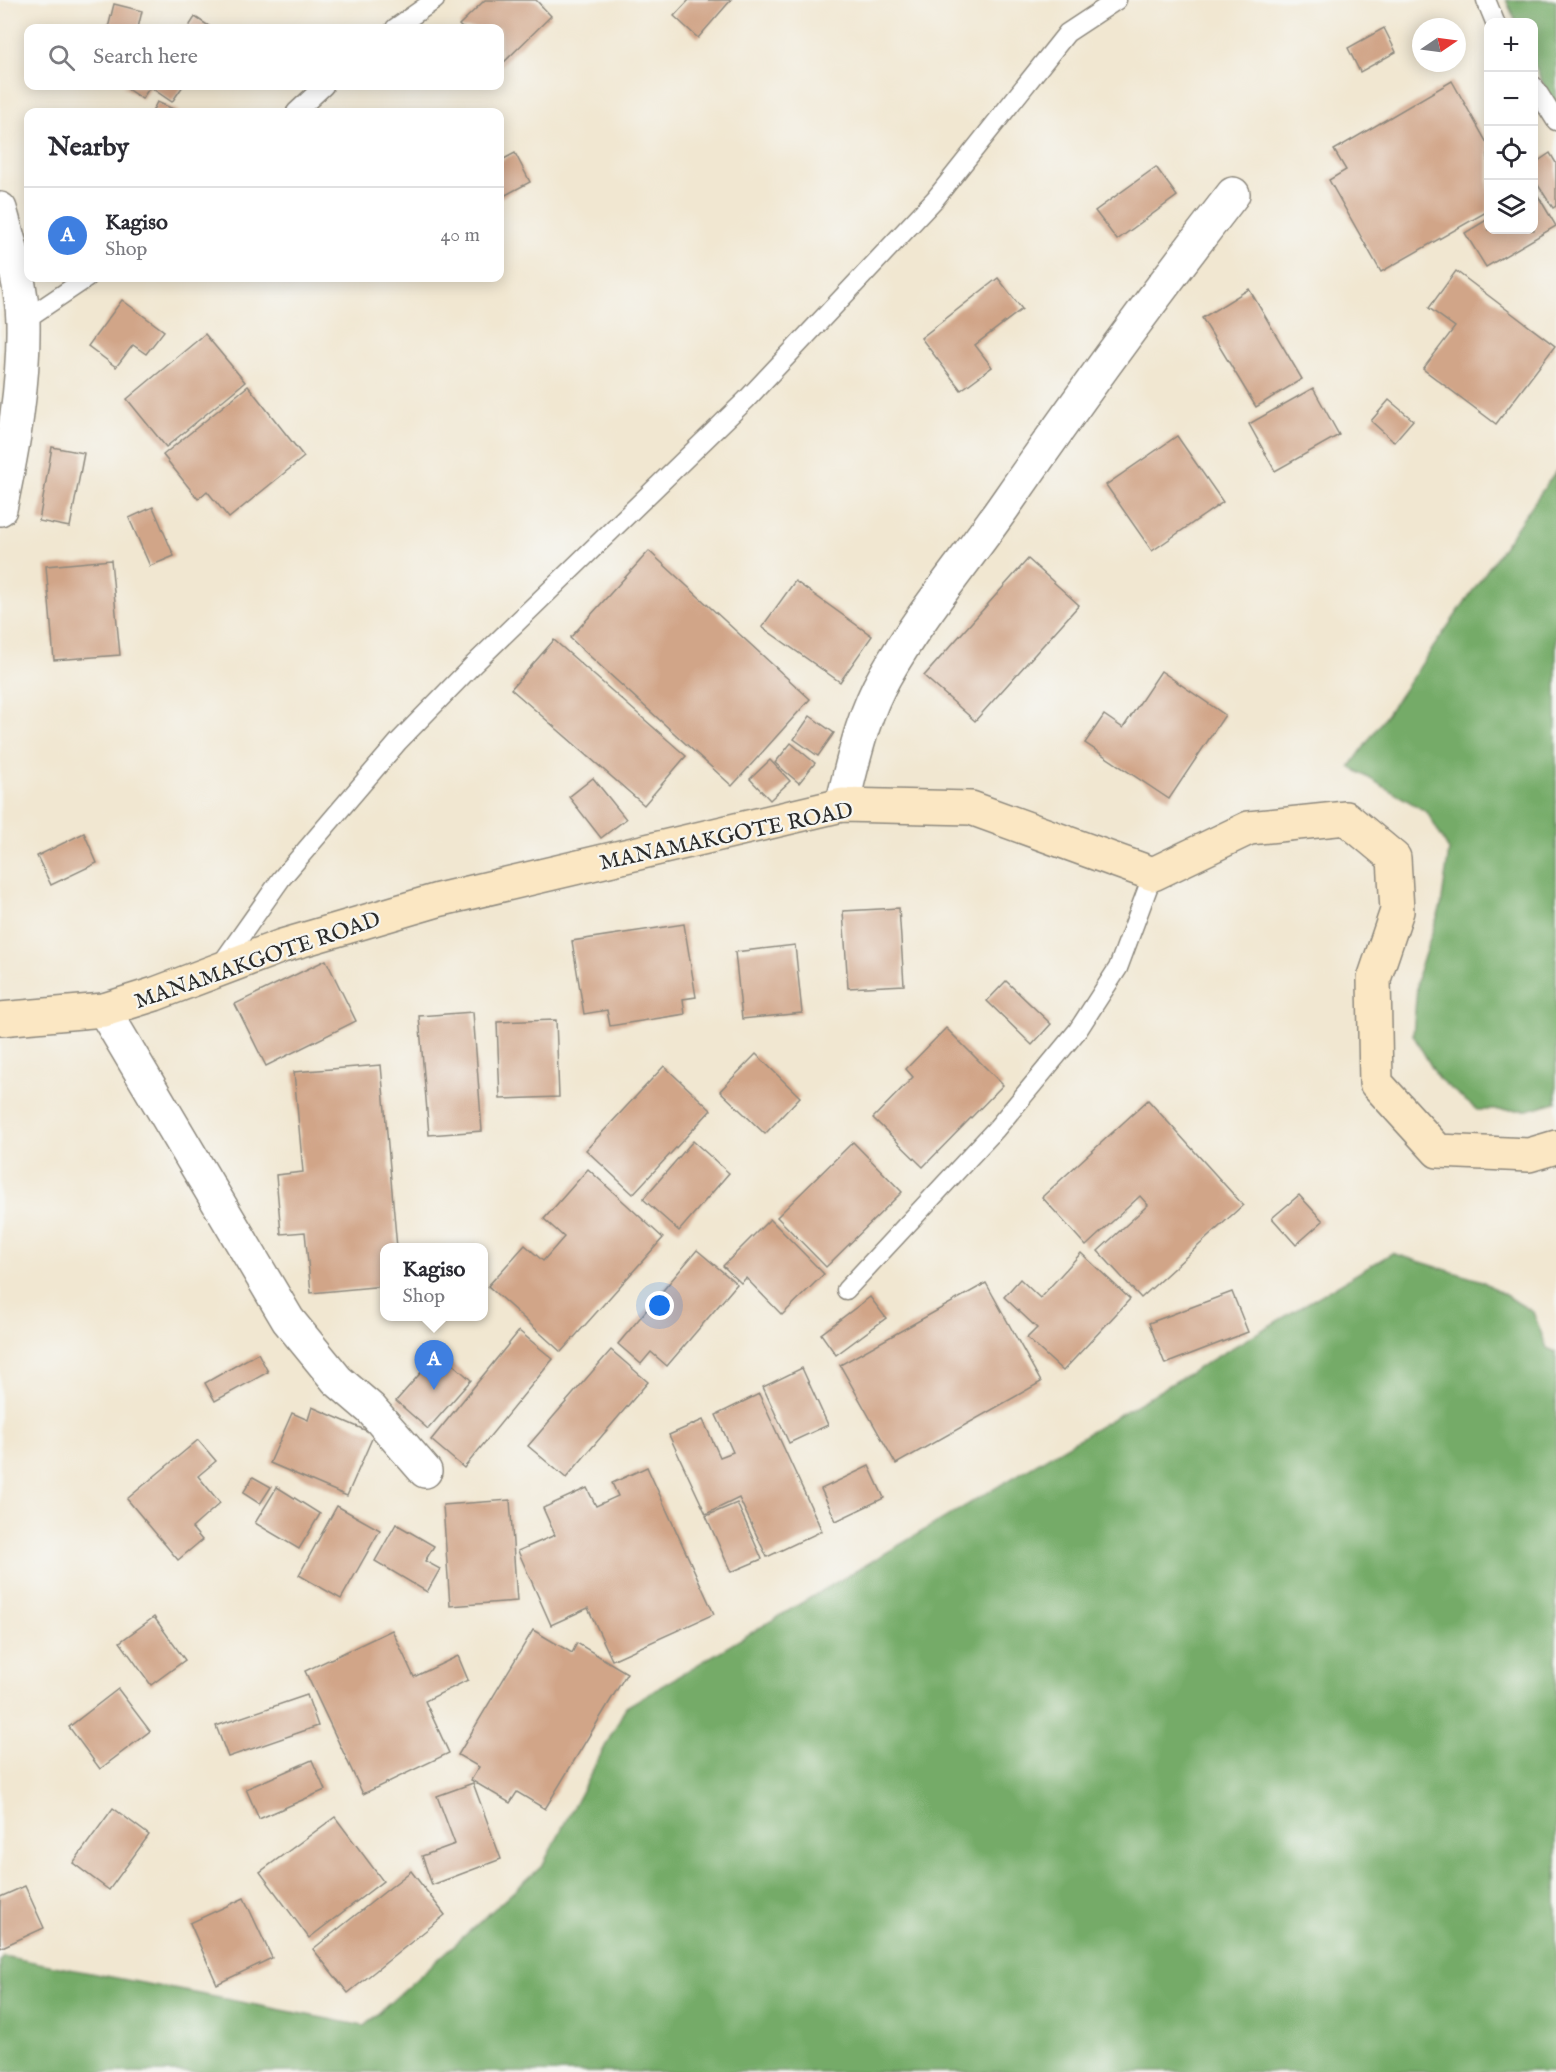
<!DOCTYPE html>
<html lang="en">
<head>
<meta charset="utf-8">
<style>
  :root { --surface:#fff; --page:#f2f2f3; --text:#2b2b33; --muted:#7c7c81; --line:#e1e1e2; --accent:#d1495b }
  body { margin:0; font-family:"IM FELL English",serif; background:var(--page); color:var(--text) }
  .controls { position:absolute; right:18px; top:18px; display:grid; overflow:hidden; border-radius:12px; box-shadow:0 3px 15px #0003 }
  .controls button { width:54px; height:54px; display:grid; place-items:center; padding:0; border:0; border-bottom:2px solid var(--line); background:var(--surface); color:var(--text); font:30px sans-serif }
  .compass { position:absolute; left:1412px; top:18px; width:54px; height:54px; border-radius:50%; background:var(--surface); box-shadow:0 3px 15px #0003; rotate:77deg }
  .you { position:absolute; left:660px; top:1306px; width:21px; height:21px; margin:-15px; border:4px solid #fff; border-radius:50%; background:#1a73e8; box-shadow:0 0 0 9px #1a73e833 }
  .badge { display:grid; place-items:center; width:39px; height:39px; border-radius:50%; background:var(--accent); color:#fff; font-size:20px; font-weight:700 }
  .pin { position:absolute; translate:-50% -50px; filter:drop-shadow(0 2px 3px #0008) }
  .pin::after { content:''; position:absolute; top:32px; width:21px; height:18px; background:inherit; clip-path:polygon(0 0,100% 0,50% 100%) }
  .popup { position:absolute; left:380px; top:1243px; width:108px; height:78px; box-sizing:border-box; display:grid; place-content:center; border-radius:12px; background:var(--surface); filter:drop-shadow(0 2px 4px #0005); font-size:20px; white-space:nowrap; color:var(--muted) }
  .popup b { font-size:22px; color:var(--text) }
  .popup::after { content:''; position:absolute; left:50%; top:100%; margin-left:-12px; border:12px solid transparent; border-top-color:var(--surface) }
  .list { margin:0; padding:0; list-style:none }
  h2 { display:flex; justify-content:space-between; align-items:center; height:78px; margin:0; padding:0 24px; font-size:26px }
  h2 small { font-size:20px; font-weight:400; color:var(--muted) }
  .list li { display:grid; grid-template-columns:39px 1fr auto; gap:18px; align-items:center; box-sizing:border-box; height:96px; padding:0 24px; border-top:2px solid var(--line) }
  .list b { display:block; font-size:22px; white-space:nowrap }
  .list p { margin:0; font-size:20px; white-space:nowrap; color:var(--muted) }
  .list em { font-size:20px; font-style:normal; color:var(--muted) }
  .icon { flex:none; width:33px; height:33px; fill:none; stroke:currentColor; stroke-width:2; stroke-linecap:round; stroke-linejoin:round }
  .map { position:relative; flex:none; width:1556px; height:2072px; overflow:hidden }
  .search { position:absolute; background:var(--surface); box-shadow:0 3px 15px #0003; left:24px; top:24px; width:480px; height:66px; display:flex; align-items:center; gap:15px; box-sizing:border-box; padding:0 21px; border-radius:12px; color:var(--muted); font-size:22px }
  .panel { position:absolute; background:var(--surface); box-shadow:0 3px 15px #0003; left:24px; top:108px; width:480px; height:174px; border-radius:12px }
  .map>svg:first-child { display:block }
</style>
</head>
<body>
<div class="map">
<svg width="1556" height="2072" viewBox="0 0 1556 2072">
  <rect width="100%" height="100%" fill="#f6f6f2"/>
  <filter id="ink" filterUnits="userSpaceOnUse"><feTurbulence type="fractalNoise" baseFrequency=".0167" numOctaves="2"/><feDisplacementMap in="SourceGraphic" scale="12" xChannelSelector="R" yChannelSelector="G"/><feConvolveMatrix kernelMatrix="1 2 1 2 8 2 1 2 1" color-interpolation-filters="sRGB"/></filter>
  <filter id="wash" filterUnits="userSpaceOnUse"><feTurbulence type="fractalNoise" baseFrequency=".008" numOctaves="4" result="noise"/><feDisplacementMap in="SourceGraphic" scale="24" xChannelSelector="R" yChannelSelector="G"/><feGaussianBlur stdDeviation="1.35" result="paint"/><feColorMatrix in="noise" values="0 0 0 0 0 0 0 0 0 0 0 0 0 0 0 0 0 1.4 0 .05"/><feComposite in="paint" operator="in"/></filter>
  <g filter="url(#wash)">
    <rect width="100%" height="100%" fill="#f1e7d1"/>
    <g fill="#74ab68" stroke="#506b4a" stroke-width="1.5">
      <path d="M1506 0H1556V114L1534 63V22H1516Z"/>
      <path d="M1556 471V1102L1528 1110H1477L1438 1078 1413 1035 1418 974 1441 906 1449 850 1427 812 1350 767Z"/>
      <path d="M1392 1253 1482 1281 1533 1312 1547 1348 1556 1352V2072H0V1961L3 1956 364 2026 542 1866 626 1707Z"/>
    </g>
    <g id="blocks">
      <g fill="#d1a588">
        <path d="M485 0H536L551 16 500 66V28H462L459 25Z"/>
        <path d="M689 0H731L698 38 674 16Z"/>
        <path d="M114 4 142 11 138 28H108Z"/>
        <path d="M195 17 212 28H188Z"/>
        <path d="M1384 28 1396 52 1360 72 1348 48Z"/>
        <path d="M1452 81 1488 145V211L1381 272 1329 180 1346 170 1334 150Z"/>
        <path d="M123 86H183L172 102 150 87 142 99Z"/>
        <path d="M157 102 180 112H152Z"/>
        <path d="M515 153 530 182 500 198V161Z"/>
        <path d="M1550 153 1556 163V206L1553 208 1534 179V164Z"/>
        <path d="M1156 167 1177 196 1117 240 1095 211Z"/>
        <path d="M1534 189 1556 226 1486 267 1465 233 1488 219V230H1534Z"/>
        <path d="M1456 271 1555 346 1496 424 1423 369 1455 327 1429 308Z"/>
        <path d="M998 278 1022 309 975 345 992 367 961 390 921 338Z"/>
        <path d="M1249 289 1302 379 1256 407 1202 318Z"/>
        <path d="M122 300 164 331 146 354 133 345 116 367 88 346Z"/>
        <path d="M205 334 245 382 166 447 127 399Z"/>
        <path d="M248 386 304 457 229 518 207 491 198 499 163 455Z"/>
        <path d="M1313 388 1339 435 1275 471 1249 424Z"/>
        <path d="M1389 400 1413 420 1394 442 1371 421Z"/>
        <path d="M1177 436 1223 502 1152 551 1106 485Z"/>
        <path d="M52 447 84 453 70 527 39 521Z"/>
        <path d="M153 507 174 556 150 566 129 518Z"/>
        <path d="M649 551 810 699 732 786 570 638Z"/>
        <path d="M1028 559 1079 605 975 721 924 676Z"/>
        <path d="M111 560 120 655 54 660 46 566Z"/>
        <path d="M795 581 872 636 840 682 762 627Z"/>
        <path d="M554 640 686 756 644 805 511 689Z"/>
        <path d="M1161 671 1225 715 1169 799 1085 743 1104 715 1123 728Z"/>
        <path d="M810 716 834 733 818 756 794 739Z"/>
        <path d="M791 743 815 763 799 783 775 763Z"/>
        <path d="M770 760 790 781 770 800 750 779Z"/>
        <path d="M593 778 626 819 601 838 569 797Z"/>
        <path d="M84 833 97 863 51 885 37 856Z"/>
        <path d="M899 908 904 985 848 988 843 911Z"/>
        <path d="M684 924 696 997 683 999 685 1014 610 1026 607 1010 584 1014 572 941Z"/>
        <path d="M795 945 802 1013 742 1019 735 952Z"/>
        <path d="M326 960 356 1021 266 1066 235 1004Z"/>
        <path d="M1006 981 1051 1024 1032 1045 987 1001Z"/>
        <path d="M473 1012 482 1131 429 1135 419 1016Z"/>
        <path d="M556 1020 559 1097 500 1099 497 1022Z"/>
        <path d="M946 1028 1003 1085 923 1167 873 1118 913 1077 906 1069Z"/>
        <path d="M756 1054 800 1097 765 1134 720 1091Z"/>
        <path d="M381 1065 397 1248H384V1286L311 1293 305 1232 281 1234 276 1175 303 1172 294 1072Z"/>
        <path d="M664 1066 711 1110 633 1194 586 1150Z"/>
        <path d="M1148 1100 1243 1205 1141 1298 1098 1251 1148 1205 1140 1196 1086 1246 1042 1197Z"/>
        <path d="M693 1141 729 1173 679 1231 643 1199Z"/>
        <path d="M853 1142 902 1192 826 1267 777 1217Z"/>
        <path d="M588 1169 663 1238 561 1352 488 1286 525 1245 543 1261 564 1237 544 1219Z"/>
        <path d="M1299 1195 1323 1221 1296 1245 1272 1218Z"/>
        <path d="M770 1219 824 1274 782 1315 746 1278 741 1283 723 1266Z"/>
        <path d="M697 1250 737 1284 667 1366 651 1352 641 1364 618 1344Z"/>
        <path d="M1081 1253 1130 1299 1063 1371 1027 1338 1037 1328 1004 1297 1020 1279 1040 1298Z"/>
        <path d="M986 1283 1041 1382 896 1464 840 1365Z"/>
        <path d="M1232 1292 1248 1332 1165 1364 1149 1323Z"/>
        <path d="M870 1297 886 1318 836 1355 821 1334Z"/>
        <path d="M519 1331 553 1359 464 1468 431 1440Z"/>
        <path d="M611 1350 648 1382 566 1478 528 1446Z"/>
        <path d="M439 1352 471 1380 428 1429 396 1401Z"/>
        <path d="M258 1353 268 1372 215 1401 205 1383Z"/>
        <path d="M802 1368 828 1425 789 1443 763 1387Z"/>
        <path d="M759 1394 822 1531 767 1557 739 1498 706 1514 669 1435 703 1420 720 1457 733 1452 716 1415Z"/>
        <path d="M312 1407 374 1434 347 1496 270 1463 292 1413 308 1420Z"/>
        <path d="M198 1440 216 1461 198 1476 220 1503 192 1528 202 1540 178 1560 127 1499Z"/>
        <path d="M869 1466 884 1498 836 1521 821 1489Z"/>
        <path d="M647 1467 714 1614 612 1660 588 1608 551 1625 518 1551 555 1535 543 1508 587 1488 596 1506 618 1496 612 1483Z"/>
        <path d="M253 1477 271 1487 260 1504 243 1493Z"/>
        <path d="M277 1487 320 1514 299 1549 255 1523Z"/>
        <path d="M510 1500 517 1601 450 1606 443 1505Z"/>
        <path d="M737 1503 762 1559 731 1572 706 1516Z"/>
        <path d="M337 1506 380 1530 341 1599 299 1575Z"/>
        <path d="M396 1524 434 1546 425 1561 440 1569 427 1592 375 1561Z"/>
        <path d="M154 1617 185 1660 151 1685 120 1642Z"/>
        <path d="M392 1630 414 1677 458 1656 468 1680 425 1701 449 1753 363 1794 305 1671Z"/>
        <path d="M533 1630 572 1653 577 1643 627 1673 545 1809 517 1792 510 1803 471 1780 479 1767 458 1755Z"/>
        <path d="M118 1689 150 1731 100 1769 69 1727Z"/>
        <path d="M307 1695 318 1726 228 1757 216 1726Z"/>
        <path d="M312 1760 325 1790 259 1819 246 1789Z"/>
        <path d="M473 1783 501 1859 432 1885 422 1856 455 1844 437 1796Z"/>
        <path d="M113 1808 149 1835 109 1890 73 1863Z"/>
        <path d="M335 1817 383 1881 309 1938 260 1872Z"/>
        <path d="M411 1871 445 1915 348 1993 313 1949Z"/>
        <path d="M25 1886 44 1928 0 1948V1897Z"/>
        <path d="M244 1898 272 1958 217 1984 190 1923Z"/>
      </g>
    </g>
  </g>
  <g filter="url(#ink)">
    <use href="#blocks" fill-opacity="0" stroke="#8e897e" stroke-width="1.5"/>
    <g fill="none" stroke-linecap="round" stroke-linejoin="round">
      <g stroke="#8e897e" stroke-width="21">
        <g id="lane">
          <path d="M1486 0 1495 22"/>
          <path d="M395 28 435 0"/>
          <path d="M1534 86 1556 121"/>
          <path d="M296 112 324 86"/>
          <path d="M23 321 87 278"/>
          <path d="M219 967 281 879 398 742 472 666 746 400 935 199 1067 33 1117 0"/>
          <path d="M846 1290 996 1129 1078 1030 1118 968 1153 874"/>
        </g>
      </g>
      <g stroke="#8e897e" stroke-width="36">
        <g id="street">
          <path d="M0 209C10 245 22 285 23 322 24 385 13 448 0 509"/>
          <path d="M842 805C853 762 862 716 885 676 920 614 967 560 1007 502 1080 397 1155 294 1233 194"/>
          <path d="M104 1010 288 1320 337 1380 371 1409 425 1471"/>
        </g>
      </g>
      <g stroke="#8e897e" stroke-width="36">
        <path id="secondary" d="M0 1019 104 1010 155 994 282 946 438 900 842 805 971 808 1153 874 1249 828 1346 818 1394 858 1397 911 1374 979 1376 1083 1438 1151 1529 1155 1556 1147"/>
      </g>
      <use href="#lane" stroke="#fff" stroke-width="18"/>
      <use href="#street" stroke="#fff" stroke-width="33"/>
      <use href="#secondary" stroke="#fbe7c3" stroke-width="33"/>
    </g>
  </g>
  <g text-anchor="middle" stroke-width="4.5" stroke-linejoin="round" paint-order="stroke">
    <g font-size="22" fill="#2b2b2b" stroke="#f6f6f2">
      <text transform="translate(726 835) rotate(-12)" y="8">MANAMAKGOTE ROAD</text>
      <text transform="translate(257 959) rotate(-19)" y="8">MANAMAKGOTE ROAD</text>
    </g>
  </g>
</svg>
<div class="controls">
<button>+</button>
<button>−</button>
<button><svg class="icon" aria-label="locate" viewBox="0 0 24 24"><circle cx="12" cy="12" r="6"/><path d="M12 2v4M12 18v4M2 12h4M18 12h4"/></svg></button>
<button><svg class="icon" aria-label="layers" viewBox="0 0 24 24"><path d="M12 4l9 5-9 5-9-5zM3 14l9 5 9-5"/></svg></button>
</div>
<svg class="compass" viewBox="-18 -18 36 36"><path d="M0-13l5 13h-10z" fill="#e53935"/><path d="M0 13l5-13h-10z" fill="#7c7c81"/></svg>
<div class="you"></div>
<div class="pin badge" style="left:434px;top:1390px;background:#3f7fe0">A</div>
<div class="popup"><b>Kagiso</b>Shop</div>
<div class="search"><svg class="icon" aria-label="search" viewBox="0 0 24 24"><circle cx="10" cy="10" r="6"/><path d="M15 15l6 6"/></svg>Search here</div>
<section class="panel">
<h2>Nearby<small></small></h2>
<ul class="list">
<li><span class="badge" style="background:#3f7fe0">A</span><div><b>Kagiso</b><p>Shop</p></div><em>40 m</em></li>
</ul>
</section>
</div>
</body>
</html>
